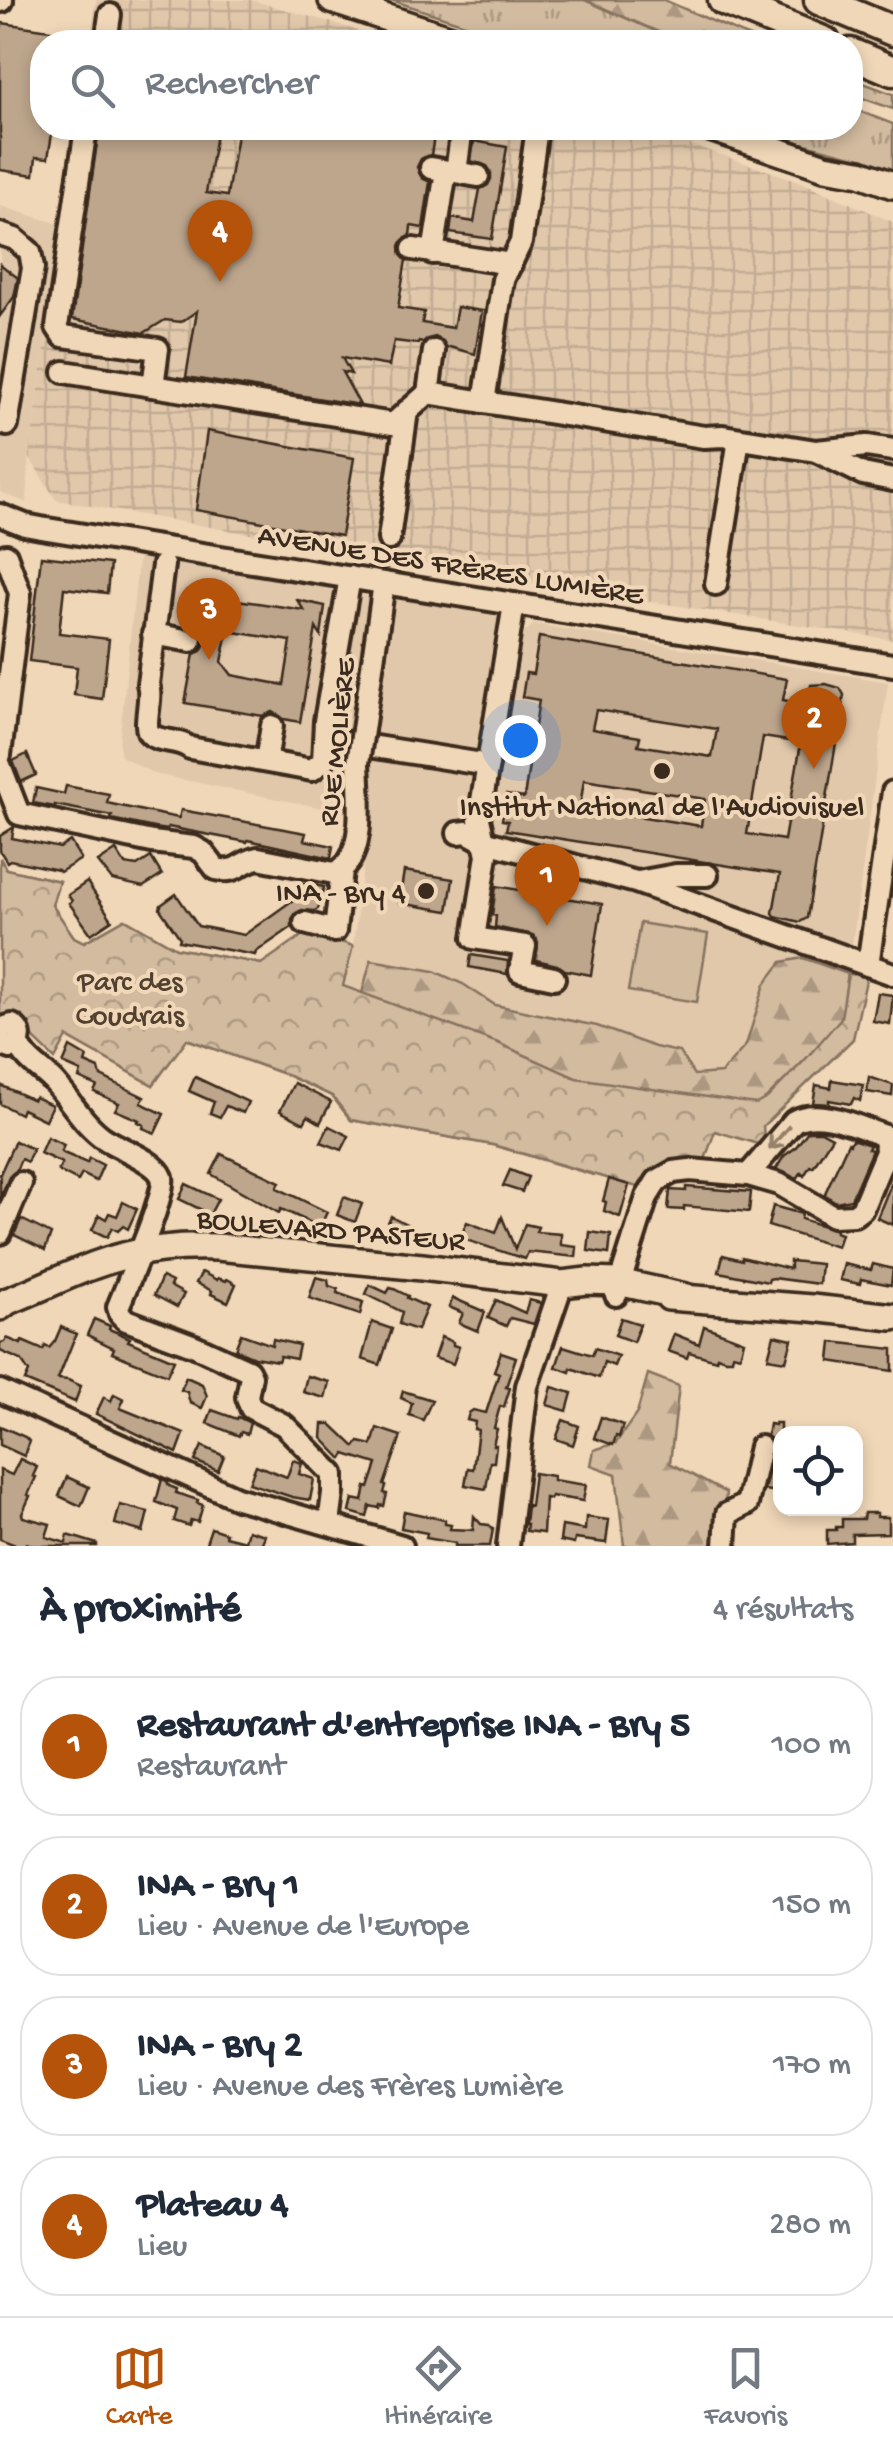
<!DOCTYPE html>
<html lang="fr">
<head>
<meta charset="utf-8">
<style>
  :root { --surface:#fff; --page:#f2f2f3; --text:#1f2937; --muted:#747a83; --line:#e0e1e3; --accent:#b45309 }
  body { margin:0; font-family:"Gochi Hand",sans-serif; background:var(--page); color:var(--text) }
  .controls { position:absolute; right:30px; bottom:30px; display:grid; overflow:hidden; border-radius:20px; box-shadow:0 5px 15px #0003 }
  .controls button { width:90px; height:90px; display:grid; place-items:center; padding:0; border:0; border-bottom:2px solid var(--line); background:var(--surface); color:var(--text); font:50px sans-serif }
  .you { position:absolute; left:520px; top:740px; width:35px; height:35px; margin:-25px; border:8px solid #fff; border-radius:50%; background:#1a73e8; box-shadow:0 0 0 15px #1a73e833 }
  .badge { display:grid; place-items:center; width:65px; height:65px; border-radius:50%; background:var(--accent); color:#fff; font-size:32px; font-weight:700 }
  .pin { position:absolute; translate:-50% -82px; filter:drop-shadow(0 2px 5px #0008) }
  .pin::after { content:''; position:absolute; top:52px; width:35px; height:30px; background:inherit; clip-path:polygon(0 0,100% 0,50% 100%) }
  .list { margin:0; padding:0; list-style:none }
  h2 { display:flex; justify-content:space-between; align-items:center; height:130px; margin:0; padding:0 40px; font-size:42px }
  h2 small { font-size:32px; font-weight:400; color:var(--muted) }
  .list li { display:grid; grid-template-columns:65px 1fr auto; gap:30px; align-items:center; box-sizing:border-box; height:140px; margin:0 20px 20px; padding:0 20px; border:2px solid var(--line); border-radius:40px }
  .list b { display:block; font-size:38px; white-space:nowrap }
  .list p { margin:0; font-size:32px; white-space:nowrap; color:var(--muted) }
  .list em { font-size:32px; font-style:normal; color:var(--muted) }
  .icon { flex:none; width:55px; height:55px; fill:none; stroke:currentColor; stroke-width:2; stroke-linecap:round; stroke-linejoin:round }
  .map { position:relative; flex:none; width:893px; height:1546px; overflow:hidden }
  .search { position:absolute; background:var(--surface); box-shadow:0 5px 15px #0003; left:30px; right:30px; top:30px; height:110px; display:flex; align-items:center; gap:25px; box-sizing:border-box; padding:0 35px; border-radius:40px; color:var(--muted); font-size:38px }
  .sheet { height:770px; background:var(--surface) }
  nav { display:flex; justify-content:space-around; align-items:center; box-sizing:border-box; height:140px; border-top:2px solid var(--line); background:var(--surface); font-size:28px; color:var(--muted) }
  nav a { display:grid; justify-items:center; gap:5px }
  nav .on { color:var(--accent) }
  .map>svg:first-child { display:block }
</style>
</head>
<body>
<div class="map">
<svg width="893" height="1546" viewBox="0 0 893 1546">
  <defs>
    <pattern id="industrial-grid" width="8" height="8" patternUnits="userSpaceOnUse" patternTransform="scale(2.5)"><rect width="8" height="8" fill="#e1c8ab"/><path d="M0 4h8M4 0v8" fill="none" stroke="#c2ac93"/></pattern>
    <pattern id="grass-tufts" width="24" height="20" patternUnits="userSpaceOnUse" patternTransform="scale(2.5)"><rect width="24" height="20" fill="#d2bb9f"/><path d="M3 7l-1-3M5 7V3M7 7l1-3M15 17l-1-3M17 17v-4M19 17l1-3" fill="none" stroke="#ac9881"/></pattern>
    <pattern id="forest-firs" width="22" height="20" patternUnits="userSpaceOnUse" patternTransform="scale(2.5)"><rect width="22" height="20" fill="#d2bb9f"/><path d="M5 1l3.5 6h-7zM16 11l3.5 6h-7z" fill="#ac9881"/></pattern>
    <pattern id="park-crowns" width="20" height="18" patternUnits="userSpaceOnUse" patternTransform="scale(2.5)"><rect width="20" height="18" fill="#d2bb9f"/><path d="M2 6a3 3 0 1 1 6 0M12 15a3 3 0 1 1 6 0" fill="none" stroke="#ac9881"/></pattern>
  </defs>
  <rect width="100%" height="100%" fill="#f0d7b8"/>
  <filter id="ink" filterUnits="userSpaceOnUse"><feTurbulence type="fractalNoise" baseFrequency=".01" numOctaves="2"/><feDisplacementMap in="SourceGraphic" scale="20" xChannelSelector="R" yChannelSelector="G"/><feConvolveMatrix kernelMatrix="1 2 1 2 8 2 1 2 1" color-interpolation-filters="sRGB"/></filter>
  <g filter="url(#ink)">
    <g fill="#e1c8ab">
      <path d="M0 206 63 225 29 457 27 503 0 492Z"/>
      <path d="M139 552 376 598 348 760 352 794V814L154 774 121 756 119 745Z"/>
      <path d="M398 595 462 605 463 609H469L470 607 494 611 500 616 503 625 519 638 534 624 888 682 848 974 767 1098 577 1078 343 986 353 946 370 813 364 767 390 600Z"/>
    </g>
    <g fill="url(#industrial-grid)">
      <path d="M96 0H251L337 24 391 42H90Z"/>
      <path d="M77 128H641L796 180 893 222V640L502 578 56 500 29 457Z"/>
    </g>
    <g fill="url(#grass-tufts)" stroke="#86725e" stroke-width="2.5">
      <path d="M391 0H585L681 42H520Z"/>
      <path d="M850 78 893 94V109L851 94Z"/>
      <path d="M851 108 893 124V177L861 166 863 159 801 143 761 128H850Z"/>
    </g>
    <g fill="url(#forest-firs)" stroke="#86725e" stroke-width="2.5">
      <path d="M585 0H664L761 42H681Z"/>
      <path d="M0 858 6 869 59 881 52 905 74 937 84 942 125 919 176 948 261 964 362 993 371 960 434 971 463 984 495 1005 597 1026 655 1047 679 1052 694 1075 721 1073 746 1045 765 984 782 962 803 958 848 974 842 1018 805 1060 767 1098 714 1131 703 1165 697 1133 593 1175 493 1145 351 1120 332 1096 287 1075 186 1039 153 1085 67 1037Z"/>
      <path d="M648 1374 679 1386 670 1463 726 1493 720 1546H624L616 1474 591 1465 594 1450 616 1443 637 1413Z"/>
    </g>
    <path fill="url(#park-crowns)" stroke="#86725e" stroke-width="2.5" d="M0 858 6 869 59 881 52 905 74 937 84 942 125 919 176 948 261 964 309 931 353 946 343 986 498 1043 576 1078 756 1104 767 1098 805 1060 841 1018 848 974 867 976 853 1039 763 1126 765 1146 715 1131 703 1165C666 1162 666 1161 641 1188L493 1145 351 1120 332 1096 287 1075 187 1039 153 1085 67 1037 55 1059 35 1040 25 1021 4 1014 0 1017Z"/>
    <path fill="#d2bb9f" stroke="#86725e" stroke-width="2.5" d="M640 923 708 934 697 1002 628 991Z"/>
    <g fill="#bea68d" stroke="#3b2a1e" stroke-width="2.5" fill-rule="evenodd">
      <path d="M2 23 57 31 55 42H42V128H53L48 158 36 157 34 175 0 170V34Z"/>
      <path d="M99 128H217L206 193 227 196 238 128H362L378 130 379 128H422L435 130 431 155 421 159 417 167 422 178 430 182 423 228 411 226 410 236 403 240 400 246 401 255 406 260 398 308 424 312 422 323 453 328 457 307 482 311 475 354 450 347 447 349 443 341 435 337 428 339 423 343 419 342 418 344 394 341 389 366 342 358 351 374 342 372 360 405 186 377 197 311 181 322 165 320 144 333 72 319Z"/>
      <path d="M474 141 507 147 492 239 450 233 452 218 474 222 480 189 488 185 491 179V172L487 166 471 161Z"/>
      <path d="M0 264 18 278 14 297 0 316Z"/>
      <path d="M207 431 354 458 341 536 196 510Z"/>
      <path d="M41 556 110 564 107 593 64 588 59 633 109 639 102 699 74 695 77 667 29 661Z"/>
      <path d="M204 595 304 610 297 600 325 606 321 636 316 628 300 722 284 719 273 712 263 716 185 703 194 654 201 651 205 643 204 636 198 630ZM228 631 291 641 284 685 232 675 222 662Z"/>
      <path d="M539 637 787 679 783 700 807 705 811 685 826 684 840 688 844 695 807 918 800 922 775 916 773 913 780 874 506 830 508 821 502 820 506 795 524 798 539 700 522 697 526 673 533 674ZM596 710 717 729 712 757 638 745 640 737 592 729ZM763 737 801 743 784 840 747 834ZM584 780 705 799 701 826 580 807Z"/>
      <path d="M27 754 36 775 21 782 13 761Z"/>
      <path d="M66 786 109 794 107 803 148 812 179 818 181 810 306 833 304 840 333 846 331 858 248 840 247 842 168 827 167 830 154 828 111 819 112 816 55 805V807L33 803 36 788 64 794Z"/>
      <path d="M14 827 12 838 60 848 70 841 81 859 60 872 58 870 10 860 7 862 0 851V836Z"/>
      <path d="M116 850 125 864 137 866 151 857 162 875 143 887 112 880 98 862Z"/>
      <path d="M404 871 453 879 448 911 399 903Z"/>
      <path d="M87 882 112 920 91 934 69 903 72 901 68 895Z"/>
      <path d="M303 883 324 887 318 909 314 911 302 910 296 913 292 919V927L256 952 255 955 179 941 180 938 160 909 161 905 176 894 198 926 244 935 300 895Z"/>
      <path d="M496 886 602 904 591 975 565 970 557 965 536 960 538 942 533 935 495 927 496 916 492 915Z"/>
      <path d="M471 955 508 961 507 974 469 967Z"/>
      <path d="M878 993 893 995 890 1024 873 1021Z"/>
      <path d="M70 1047 87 1057 85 1063 99 1069 101 1076 144 1097 141 1103 164 1114 155 1133 143 1128 144 1125 138 1122 139 1120 115 1110 119 1103 94 1092 97 1086 79 1078 81 1072 63 1064Z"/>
      <path d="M195 1077 248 1102 243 1113 226 1106 220 1117 210 1113 214 1102 189 1091Z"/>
      <path d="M869 1077 893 1085 892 1096 867 1092Z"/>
      <path d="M832 1080 863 1085 860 1101 854 1098 851 1104 829 1100V1104L813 1103 816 1085 831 1088Z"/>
      <path d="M294 1083 331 1102 320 1123 308 1116 304 1123 280 1111Z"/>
      <path d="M0 1085 33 1100 35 1097 52 1105 45 1120 22 1109 20 1114 0 1104Z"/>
      <path d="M329 1126 349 1136 342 1150 321 1142Z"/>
      <path d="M808 1131H821L832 1137 813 1167 810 1166 804 1176 801 1173 797 1179 776 1169 784 1156 795 1148Z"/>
      <path d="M47 1137 64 1145 61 1152 87 1163 89 1158 103 1165 96 1181 82 1174 78 1181 58 1171 62 1163 40 1153Z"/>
      <path d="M852 1139 870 1145 868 1149 872 1150 851 1199 836 1202 825 1195 826 1191 848 1143 850 1144Z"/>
      <path d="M15 1141 33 1149 27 1162 21 1159 16 1171 9 1177 0 1198V1174Z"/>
      <path d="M221 1154 280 1182 277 1188 327 1212 320 1227 281 1209 279 1213 211 1174Z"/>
      <path d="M510 1170 528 1177 522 1192 503 1186Z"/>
      <path d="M609 1179 629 1185 620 1217 604 1211 606 1202 603 1201Z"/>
      <path d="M893 1179V1225L877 1218Z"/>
      <path d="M186 1184 218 1199 210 1214 179 1199Z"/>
      <path d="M686 1187 751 1192 749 1212 684 1206V1210L668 1209 670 1190 686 1191Z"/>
      <path d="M344 1197 362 1204 355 1222 337 1215Z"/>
      <path d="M123 1202 137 1209 128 1229 123 1226 118 1231 112 1228 107 1237 92 1230 99 1215 106 1219 109 1213 117 1216Z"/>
      <path d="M773 1206 802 1214 801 1219 836 1230 835 1232 841 1234 837 1247 768 1226Z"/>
      <path d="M391 1216 410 1226 402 1240 384 1231Z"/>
      <path d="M502 1217 515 1249 525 1224 538 1227 536 1232 561 1234V1245L577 1247 576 1257 528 1252 525 1259 460 1238 467 1222 496 1233Z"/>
      <path d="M21 1219 51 1234 45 1250 14 1235Z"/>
      <path d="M590 1232 611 1235 609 1254 588 1251Z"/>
      <path d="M723 1255 742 1260V1257L790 1269V1261L821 1264 819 1284 773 1278 769 1279 768 1282 719 1272Z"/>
      <path d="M844 1264 871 1270 873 1264 893 1269 891 1285 861 1279 860 1284 840 1280Z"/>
      <path d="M202 1272 217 1280 218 1278 226 1281 227 1279 236 1284 228 1302 211 1294 212 1291 196 1283Z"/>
      <path d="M162 1277 172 1282 170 1286 184 1294 177 1307 154 1295Z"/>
      <path d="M316 1277 328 1280 329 1286 338 1289 337 1293 363 1302 360 1315 309 1298Z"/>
      <path d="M370 1285 387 1293 390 1288 394 1289 408 1296 407 1298 427 1307 417 1330 399 1324 402 1312 366 1294Z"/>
      <path d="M453 1298 485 1312 478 1331 459 1323 463 1313 449 1307Z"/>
      <path d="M496 1300 525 1313 529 1300 541 1303 534 1324 510 1318 506 1326 488 1318Z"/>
      <path d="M621 1318 640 1324 633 1342 615 1335Z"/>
      <path d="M94 1319 110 1326 109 1329 130 1338 128 1341 174 1360 167 1375 112 1353 114 1348 87 1335Z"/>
      <path d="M372 1322 392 1329 380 1365 362 1359Z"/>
      <path d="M704 1326 744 1341 740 1356 733 1354 732 1359H725L717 1356 716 1360 689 1352 687 1358 668 1351 674 1334 699 1344Z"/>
      <path d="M61 1327 76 1334 58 1379 68 1380 81 1386 75 1402 25 1381 29 1372 21 1360 0 1351V1343L5 1342 7 1338 21 1344 22 1341 43 1350 45 1346 49 1348 55 1341Z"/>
      <path d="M241 1334 272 1345 273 1339 299 1345 296 1359 280 1356 278 1361 254 1357 235 1349Z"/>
      <path d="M774 1335 792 1339 786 1361 768 1358Z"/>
      <path d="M441 1337 453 1342V1345L459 1347 453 1364 434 1358Z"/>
      <path d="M832 1342 893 1349V1371L830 1361Z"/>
      <path d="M563 1346 592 1355 595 1348 618 1356 614 1366 604 1362 599 1378 571 1368 570 1372 556 1367Z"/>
      <path d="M501 1352 516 1357 506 1387 510 1388 504 1407 500 1406 494 1428 497 1429 493 1445H496L494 1462H490L486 1489 465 1485 468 1468 473 1469 478 1430 474 1429 475 1422 467 1420 469 1413 473 1410 486 1413 499 1373 494 1371Z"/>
      <path d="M307 1376 329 1382 325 1398 303 1392Z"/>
      <path d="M186 1377 202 1384 207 1396 202 1408 190 1403 187 1392 181 1390Z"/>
      <path d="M552 1387 572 1393 567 1411 547 1405Z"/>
      <path d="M403 1391 432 1400 423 1420 409 1415 412 1403 401 1398Z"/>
      <path d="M114 1394 124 1399 120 1408 184 1434 177 1453 96 1414 104 1397 111 1401Z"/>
      <path d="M212 1410 237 1419 238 1417 250 1423 247 1434 241 1432 239 1436 207 1423Z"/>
      <path d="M601 1417 623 1425 619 1437 616 1436 613 1445 594 1438Z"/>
      <path d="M563 1420 579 1426 573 1445 556 1439Z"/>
      <path d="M775 1423H780V1468L776 1492 764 1490 774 1449 772 1440 767 1436 769 1424 775 1425Z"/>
      <path d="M323 1424H331L355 1447 359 1442 372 1445 377 1428 401 1436 384 1485 386 1486 384 1493 387 1494 384 1506 380 1505 379 1508 370 1506 367 1517 350 1512 353 1499 363 1501 366 1487 369 1488 377 1464 345 1454 342 1459 322 1438Z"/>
      <path d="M0 1426 25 1437 29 1441 24 1456 0 1445Z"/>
      <path d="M202 1446 224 1456 218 1471 195 1461Z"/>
      <path d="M20 1459 37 1467 33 1476 36 1477 28 1495 30 1496 22 1514 23 1517 50 1524 46 1537 66 1543 68 1535 97 1544V1546H35L26 1543 25 1546H18L0 1539V1470L12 1475Z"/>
      <path d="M293 1460 302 1463 299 1474 314 1479 310 1500 292 1497 249 1483 256 1465 287 1477Z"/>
      <path d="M534 1473 553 1476V1480L586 1485 583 1501 551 1496 550 1499 545 1498 543 1533 526 1531 527 1524H525L527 1505 530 1506Z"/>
      <path d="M67 1477 89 1487 81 1506 59 1496Z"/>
      <path d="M162 1479 167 1481 169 1486 177 1489 176 1493 198 1500 197 1503 203 1505 198 1522 191 1520 189 1526 174 1521 177 1510 156 1502Z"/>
      <path d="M120 1505 148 1512 143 1532 115 1524Z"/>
      <path d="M404 1511 445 1520V1524L451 1525 450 1529 473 1530 474 1516 481 1524 489 1525 493 1529 490 1546H455V1543L426 1538 427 1533 401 1528Z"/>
      <path d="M864 1513H877V1517H888V1533L852 1534V1542L827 1544V1530H836V1527H842V1519H863Z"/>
      <path d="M586 1517 609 1520 606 1543 575 1539 574 1544 560 1541 562 1526 585 1530Z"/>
      <path d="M211 1528 226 1533 225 1536 245 1541 248 1530 265 1535 261 1546H205Z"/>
    </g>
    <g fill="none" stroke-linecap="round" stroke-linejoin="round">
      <g stroke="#3b2a1e" stroke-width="28">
        <g id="minor">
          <path d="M2 0V1"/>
          <path d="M106 42 110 15"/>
          <path d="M86 128 57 327 63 336 158 349 153 386"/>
          <path d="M431 168 478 176"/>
          <path d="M456 172 462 128"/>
          <path d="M0 234 15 239 30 252 33 268 7 425"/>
          <path d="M413 249 511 264"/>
          <path d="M433 253 446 171"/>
          <path d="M64 372 393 424 428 393 434 351"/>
          <path d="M428 393 704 437 723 436 816 451 867 446 893 450"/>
          <path d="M484 402 503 280 521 242 537 128"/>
          <path d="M818 452 863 474 893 480"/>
          <path d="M0 515 25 525 41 528 893 665"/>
          <path d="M389 539 407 411"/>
          <path d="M163 565 148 684C153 698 142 727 150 734 160 743 177 738 190 748L312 770 323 761 325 721 350 577"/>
          <path d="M716 584 739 439"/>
          <path d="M514 604 479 819 487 855 474 938 525 946 520 971 554 978"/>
          <path d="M153 634 191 641"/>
          <path d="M363 730 384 583"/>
          <path d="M325 739 488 765"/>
          <path d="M0 755 20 593 6 555"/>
          <path d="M266 761 272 726"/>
          <path d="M0 765 19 814 152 842 194 847 203 852 216 869C238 874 239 862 258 858L334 873C368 862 359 792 358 763"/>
          <path d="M458 833 467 832 483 841 636 882 893 974"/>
          <path d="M638 882 676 875H707"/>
          <path d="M305 923 335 931 342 870"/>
          <path d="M868 965 893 792"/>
          <path d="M0 1029 12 1025C19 1029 22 1035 18 1043L11 1048 0 1044"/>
          <path d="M18 1043C25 1061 42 1069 54 1082 71 1101 84 1125 105 1139 120 1149 156 1161 162 1177 167 1192 126 1287 118 1307L120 1314 126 1320 195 1346 248 1370 251 1376 247 1397 251 1408 284 1425 333 1474V1493L329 1524"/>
          <path d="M0 1233 21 1183"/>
          <path d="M616 1295 647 1197 657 1181 673 1172 690 1170 748 1175 779 1184 833 1216 854 1215 862 1209 886 1152 885 1136C858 1127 820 1107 794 1121L748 1175"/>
          <path d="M0 1391 237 1498 402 1546"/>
          <path d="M508 1546 527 1386 562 1284"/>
          <path d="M725 1546 727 1514 747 1504 760 1447"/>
        </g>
      </g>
      <g stroke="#3b2a1e" stroke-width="32">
        <g id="major">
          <path d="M332 0 460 42"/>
          <path d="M711 128 825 167 860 173 893 185"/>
          <path d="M669 1297 812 1308 893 1317"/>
          <path d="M0 1307 8 1301C47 1286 84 1266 124 1256 154 1248 186 1246 217 1247L422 1267 562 1284 587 1281 618 1282 686 1297"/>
        </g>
      </g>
      <g stroke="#3b2a1e" stroke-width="35">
        <g id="highway">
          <path d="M723 0 825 42"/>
          <path d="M819 0 893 31"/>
          <path d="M850 53 893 71"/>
        </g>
      </g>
      <use href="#minor" stroke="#f0d7b8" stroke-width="20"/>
      <use href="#major" stroke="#f0d7b8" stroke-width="25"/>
      <use href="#highway" stroke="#f0d7b8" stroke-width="28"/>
      <g stroke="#3b2a1e" stroke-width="28" stroke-linecap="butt">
        <path id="minor-bridge" d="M358 763 363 730"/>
      </g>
      <use href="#minor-bridge" stroke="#f0d7b8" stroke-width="20"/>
    </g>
    <defs><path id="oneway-shaft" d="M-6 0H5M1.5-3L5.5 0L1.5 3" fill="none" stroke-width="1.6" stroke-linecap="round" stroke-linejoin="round" transform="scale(2.5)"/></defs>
    <use stroke="#96806b" href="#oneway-shaft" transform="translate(779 1138) rotate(130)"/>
  </g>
  <g fill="#3b2a1e" stroke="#f0d7b8" stroke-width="4">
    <circle cx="662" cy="771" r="10"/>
    <circle cx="426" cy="891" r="10"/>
  </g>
  <g text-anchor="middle" stroke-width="8" stroke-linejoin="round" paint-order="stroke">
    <g font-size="30" fill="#3b2a1e" stroke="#f0d7b8">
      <text transform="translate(451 563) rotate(9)" y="10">AVENUE DES FRÈRES LUMIÈRE</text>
      <text transform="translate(335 742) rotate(-84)" y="10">RUE MOLIÈRE</text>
      <text transform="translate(331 1228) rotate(5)" y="10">BOULEVARD PASTEUR</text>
    </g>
    <g font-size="30" fill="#3b2a1e" stroke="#f0d7b8">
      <text x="662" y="815">Institut National de l'Audiovisuel</text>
      <text x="406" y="901" text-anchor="end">INA - Bry 4</text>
    </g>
    <g font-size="30" fill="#524031" stroke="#f0d7b8">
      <text x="130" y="990">Parc des<tspan x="130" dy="34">Coudrais</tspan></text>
    </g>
  </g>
</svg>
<div class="controls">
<button><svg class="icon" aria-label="locate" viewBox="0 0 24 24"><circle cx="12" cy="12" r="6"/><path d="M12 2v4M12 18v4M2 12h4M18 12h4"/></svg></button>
</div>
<div class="you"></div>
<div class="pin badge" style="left:547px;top:926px">1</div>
<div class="pin badge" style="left:814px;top:769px">2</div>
<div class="pin badge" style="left:209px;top:660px">3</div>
<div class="pin badge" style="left:220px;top:282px">4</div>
<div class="search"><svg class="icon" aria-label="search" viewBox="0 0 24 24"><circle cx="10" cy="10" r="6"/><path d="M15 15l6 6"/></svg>Rechercher</div>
</div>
<section class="sheet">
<h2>À proximité<small>4 résultats</small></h2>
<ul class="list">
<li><span class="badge">1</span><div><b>Restaurant d'entreprise INA - Bry 5</b><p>Restaurant</p></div><em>100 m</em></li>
<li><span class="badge">2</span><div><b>INA - Bry 1</b><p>Lieu · Avenue de l'Europe</p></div><em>150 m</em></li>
<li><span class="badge">3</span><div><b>INA - Bry 2</b><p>Lieu · Avenue des Frères Lumière</p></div><em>170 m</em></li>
<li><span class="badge">4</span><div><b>Plateau 4</b><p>Lieu</p></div><em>280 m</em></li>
</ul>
</section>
<nav>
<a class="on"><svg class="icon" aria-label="map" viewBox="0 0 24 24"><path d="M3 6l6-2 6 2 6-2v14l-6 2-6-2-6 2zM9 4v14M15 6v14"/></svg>Carte</a>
<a><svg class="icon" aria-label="directions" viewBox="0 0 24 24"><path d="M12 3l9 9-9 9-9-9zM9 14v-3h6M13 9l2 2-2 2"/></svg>Itinéraire</a>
<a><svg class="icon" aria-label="saved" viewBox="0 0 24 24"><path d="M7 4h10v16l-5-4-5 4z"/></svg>Favoris</a>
</nav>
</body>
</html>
